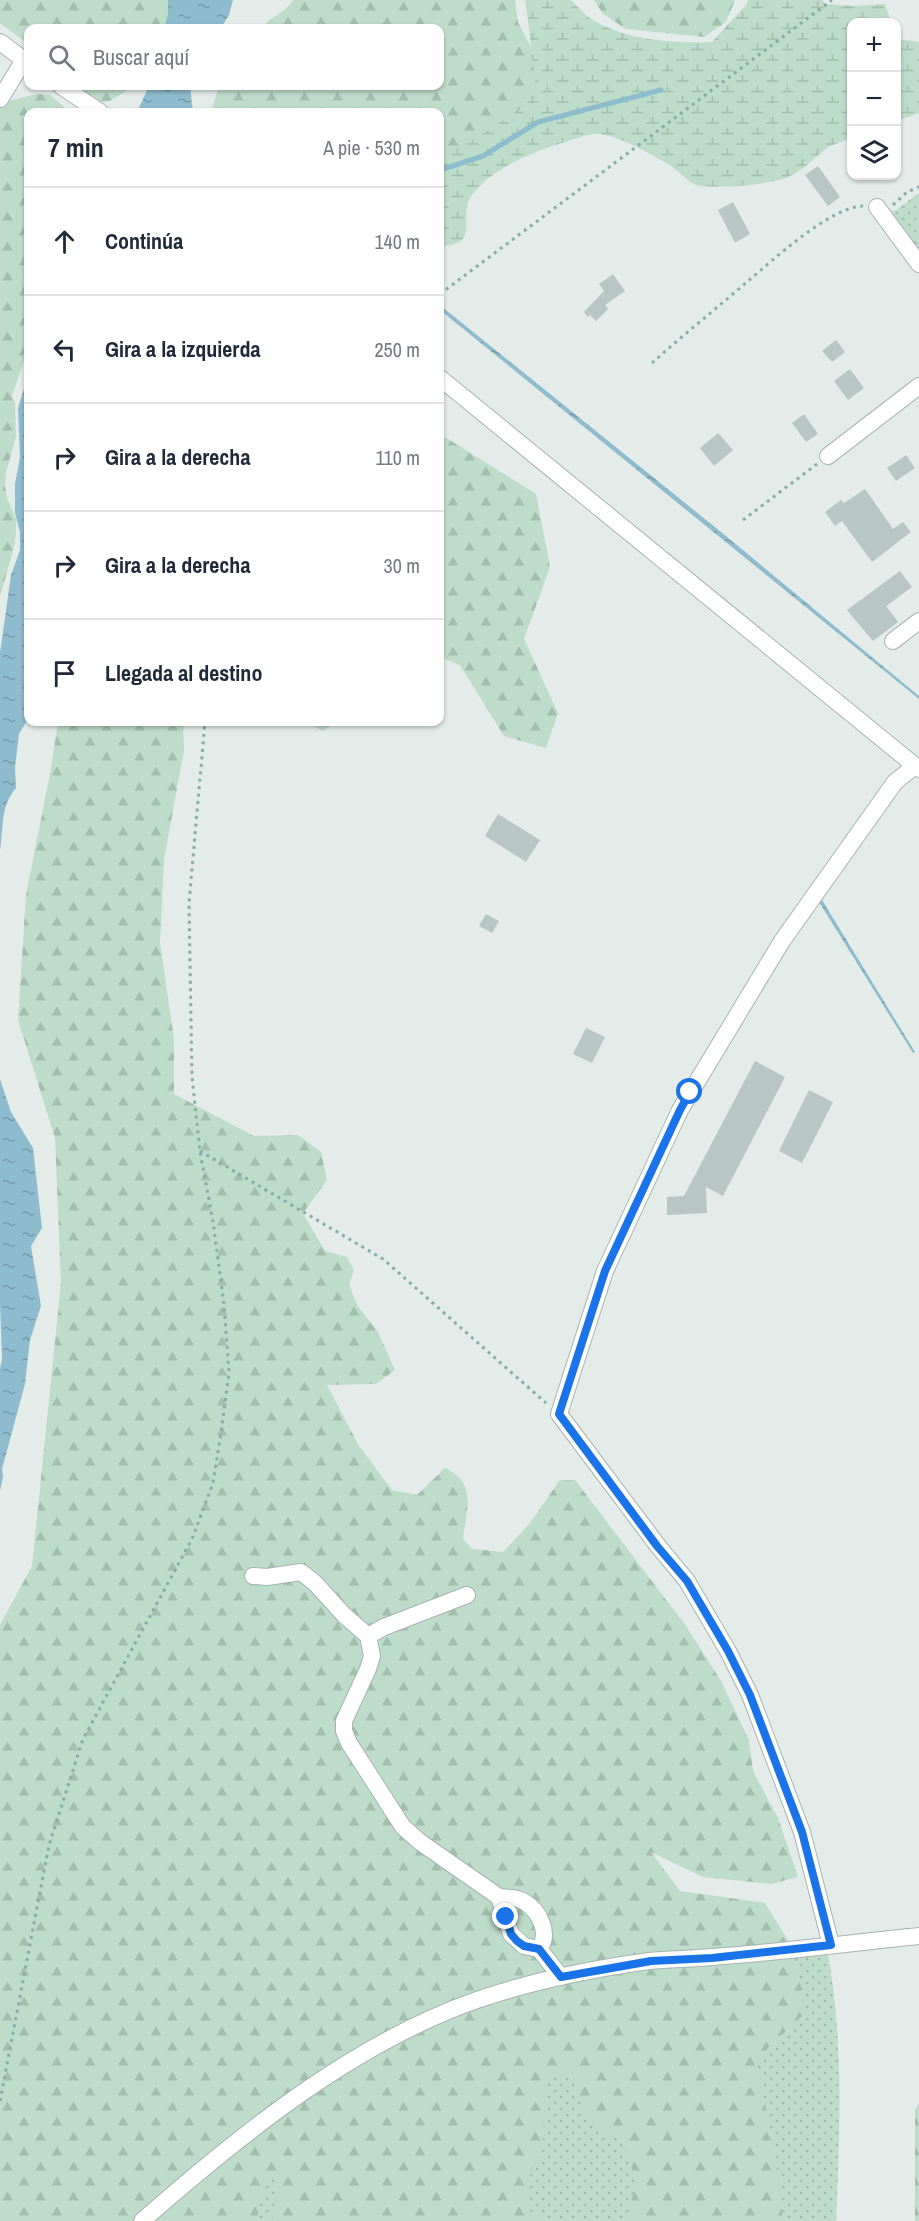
<!DOCTYPE html>
<html lang="es">
<head>
<meta charset="utf-8">
<style>
  :root { --surface:#fff; --page:#f6f6f7; --text:#1f2937; --muted:#747a83; --line:#e0e1e3 }
  body { margin:0; font-family:"Archivo Narrow",sans-serif; background:var(--page); color:var(--text) }
  .controls { position:absolute; right:18px; top:18px; display:grid; overflow:hidden; border-radius:12px; box-shadow:0 2px 4px #0004 }
  .controls button { width:54px; height:54px; display:grid; place-items:center; padding:0; border:0; border-bottom:2px solid var(--line); background:var(--surface); color:var(--text); font:30px sans-serif }
  .stop { position:absolute; width:18px; height:18px; margin:-14px; border:4px solid #1a73e8; border-radius:50%; background:#fff }
  .stop.end { background:#1a73e8; border-color:#fff; box-shadow:0 2px 6px #0008 }
  .list { margin:0; padding:0; list-style:none }
  h2 { display:flex; justify-content:space-between; align-items:center; height:78px; margin:0; padding:0 24px; font-size:26px }
  h2 small { font-size:20px; font-weight:400; color:var(--muted) }
  .list li { display:grid; grid-template-columns:39px 1fr auto; gap:18px; align-items:center; box-sizing:border-box; height:108px; padding:0 24px; border-top:2px solid var(--line) }
  .list b { display:block; font-size:22px; white-space:nowrap }
  .list em { font-size:20px; font-style:normal; color:var(--muted) }
  .icon { flex:none; width:33px; height:33px; fill:none; stroke:currentColor; stroke-width:2; stroke-linecap:round; stroke-linejoin:round }
  .map { position:relative; flex:none; width:919px; height:2221px; overflow:hidden }
  .search { position:absolute; background:var(--surface); box-shadow:0 2px 4px #0004; left:24px; top:24px; width:420px; height:66px; display:flex; align-items:center; gap:15px; box-sizing:border-box; padding:0 21px; border-radius:12px; color:var(--muted); font-size:22px }
  .panel { position:absolute; background:var(--surface); box-shadow:0 2px 4px #0004; left:24px; top:108px; width:420px; height:618px; border-radius:12px }
  .map>svg:first-child { display:block }
</style>
</head>
<body>
<div class="map">
<svg width="919" height="2221" viewBox="0 0 919 2221">
  <defs>
    <pattern id="grass-dots" width="8" height="8" patternUnits="userSpaceOnUse" patternTransform="scale(1.5)"><rect width="8" height="8" fill="#bddcc9"/><path d="M2 2h.1M6 6h.1" fill="none" stroke="#a2bead" stroke-width="1.8" stroke-linecap="round"/></pattern>
    <pattern id="forest-firs" width="22" height="20" patternUnits="userSpaceOnUse" patternTransform="scale(1.5)"><rect width="22" height="20" fill="#bddcc9"/><path d="M5 1l3.5 6h-7zM16 11l3.5 6h-7z" fill="#a2bead"/></pattern>
    <pattern id="wetland-marsh" width="20" height="14" patternUnits="userSpaceOnUse" patternTransform="scale(1.5)"><rect width="20" height="14" fill="#bddcc9"/><path d="M1 5h8M5 5V1M11 12h8M15 12V8" fill="none" stroke="#a2bead"/></pattern>
    <pattern id="water-ripples" width="26" height="14" patternUnits="userSpaceOnUse" patternTransform="scale(1.5)"><rect width="26" height="14" fill="#8ebcce"/><path d="M2 4q2-2 4 0t4 0M15 11q2-2 4 0t4 0" fill="none" stroke="#749aa8"/></pattern>
  </defs>
  <rect width="100%" height="100%" fill="#e3ece9"/>
  <g fill="url(#grass-dots)">
    <path d="M919 193V254L890 212 896 210Z"/>
    <path d="M827 1949C844 2039 840 2130 836 2221H154L377 2054Z"/>
  </g>
  <g fill="url(#forest-firs)">
    <path d="M0 0H169L168 28H28V44L0 23Z"/>
    <path d="M293 0H515L518 22 543 71 541 99 440 193V112H211L219 86H440V28H261C270 17 286 12 293 0Z"/>
    <path d="M594 0H735L726 22 704 37 626 29 603 14Z"/>
    <path d="M61 86H134L110 101 83 104Z"/>
    <path d="M37 94 50 95 70 112H28V349L12 396 15 402 16 437 6 472 5 485 7 498 16 519V533L14 547 0 597V103Z"/>
    <path d="M440 434 536 494 550 567 524 639 558 713 546 748 504 736 460 665 440 657Z"/>
    <path d="M58 722H183L184 750 164 860 160 943 174 1039V1094L254 1136 298 1135 321 1152 327 1180 303 1213 325 1251 347 1257 354 1270 349 1284 357 1305 378 1332 395 1370 376 1384 327 1385 359 1446 392 1490 417 1495 445 1468C478 1483 466 1509 463 1539L472 1549 503 1552 530 1523 560 1480H575L686 1626 721 1681 749 1740 753 1771 778 1818 798 1877 771 1884 703 1877 651 1852 680 1891 765 1903 797 1955 804 2014 756 2059 774 2146 783 2221H627L636 2180 622 2139 598 2131 584 2112 572 2071 550 2079 545 2093 543 2146 532 2169 526 2189 529 2211 551 2221H273L272 2214 280 2181 267 2177 256 2221H0V1625L32 1566 61 1283 55 1138 18 1020 26 895 50 774Z"/>
    <path d="M308 722H339L322 731Z"/>
    <path d="M919 2104V2221H915V2110Z"/>
  </g>
  <g fill="url(#wetland-marsh)">
    <path d="M525 0H571C577 6 584 14 591 19 627 41 672 43 712 42L746 5 748 0H822L825 4 857 6 885 4 891 22H852L851 138C845 141 837 143 830 146 816 155 805 170 790 176 771 185 722 188 700 186 690 185 680 172 671 166 655 156 614 133 597 134 586 134 572 140 562 143 531 152 487 171 470 198 458 218 482 245 440 246V153L470 142 525 106 536 86C531 58 530 29 525 0Z"/>
    <path d="M897 39 919 42V113L897 121Z"/>
  </g>
  <g fill="url(#water-ripples)">
    <path d="M168 0H233L229 15 221 28H164L168 15Z"/>
    <path d="M149 86H190L193 112H137Z"/>
    <path d="M441 306 721 532 919 696V699L440 310Z"/>
    <path d="M28 376V719L19 734 15 768 16 788C0 807 4 826 0 850V653L11 575 20 550V532L15 513V484L20 457 18 408Z"/>
    <path d="M822 900 915 1052 913 1053 819 902Z"/>
    <path d="M0 1079 11 1112 33 1148 42 1228 31 1246 41 1306 30 1340 25 1384 2 1469 3 1477 0 1491V1368L2 1360 0 1303Z"/>
  </g>
  <g fill="none" stroke-linecap="round" stroke-linejoin="round">
    <path stroke="#8ebcce" stroke-width="5" d="M440 170 483 156 538 122 661 90"/>
  </g>
  <g fill="#b8c7c3">
    <path d="M818 166 840 197 828 206 805 175Z"/>
    <path d="M733 202 750 234 735 243 718 210Z"/>
    <path d="M613 274 625 291 605 305 608 309 596 321 590 315 588 317 584 312 604 291 599 284Z"/>
    <path d="M836 340 845 352 832 362 822 351Z"/>
    <path d="M850 369 864 388 848 400 834 381Z"/>
    <path d="M804 414 818 434 806 442 792 423Z"/>
    <path d="M718 433 733 450 714 466 700 448Z"/>
    <path d="M906 455 915 468 896 481 887 468Z"/>
    <path d="M865 489 893 529 903 522 911 532 872 562 842 521 835 526 825 512 841 500 844 503Z"/>
    <path d="M900 571 912 587 886 606 898 622 873 641 847 610Z"/>
    <path d="M498 814 540 840 526 862 485 836Z"/>
    <path d="M486 914 499 921 492 933 479 926Z"/>
    <path d="M586 1028 605 1037 592 1063 573 1054Z"/>
    <path d="M755 1061 785 1077 723 1196 706 1187 707 1213 667 1215V1197L684 1196Z"/>
    <path d="M809 1090 833 1102 802 1163 779 1151Z"/>
  </g>
  <g fill="none" stroke-linecap="round" stroke-linejoin="round">
    <g stroke="#a6b4b1" stroke-width="18">
      <g id="minor">
        <path d="M0 42 28 63"/>
        <path d="M61 86 100 112"/>
        <path d="M0 99 24 60"/>
        <path d="M877 207 919 264"/>
        <path d="M440 378 919 769"/>
        <path d="M828 456 919 386"/>
        <path d="M893 641 919 621"/>
        <path d="M253 1576 267 1577 301 1572 315 1583 344 1615 368 1636 372 1656 368 1669 344 1721V1731L349 1743 403 1827 420 1842 499 1897C507 1898 516 1897 523 1901 539 1910 551 1933 539 1949"/>
        <path d="M368 1636 384 1627 467 1595"/>
        <path d="M499 1897 511 1934 524 1946 539 1949 561 1977"/>
        <path d="M831 1945 802 1832 750 1695 728 1651 687 1581 658 1546 559 1414 605 1271 680 1110 782 941 895 782 915 766"/>
        <path d="M142 2221C239 2136 353 2043 477 2000 532 1981 591 1969 649 1961 669 1959 691 1959 712 1957 781 1952 850 1943 919 1936"/>
      </g>
    </g>
    <g stroke="#85aea7" stroke-width="3" stroke-dasharray="3 4.5" stroke-linecap="butt">
      <path d="M893 205 907 192 919 187"/>
      <path d="M440 294 832 0"/>
      <path d="M652 363C683 335 716 309 748 281 773 260 830 207 863 206"/>
      <path d="M743 520 817 464"/>
      <path d="M200 1151 383 1259 546 1403"/>
      <path d="M0 2101 49 1845 83 1739 192 1539 213 1483 221 1433 229 1373 224 1304 213 1222 200 1151 192 1077 189 903 205 722"/>
    </g>
    <use href="#minor" stroke="#fff" stroke-width="16"/>
  </g>
  <g fill="none" stroke-linecap="round" stroke-linejoin="round">
    <path stroke="#1a73e8" stroke-width="8" d="M506 1917 511 1934 517 1941 524 1946 539 1949 561 1977 651 1961 712 1958 831 1945 802 1832 750 1695 728 1651 687 1581 657 1546 559 1414 605 1271 680 1110 690 1092"/>
  </g>
</svg>
<div class="controls">
<button>+</button>
<button>−</button>
<button><svg class="icon" aria-label="layers" viewBox="0 0 24 24"><path d="M12 4l9 5-9 5-9-5zM3 14l9 5 9-5"/></svg></button>
</div>
<div class="stop" style="left:690px;top:1092px"></div>
<div class="stop end" style="left:506px;top:1917px"></div>
<div class="search"><svg class="icon" aria-label="search" viewBox="0 0 24 24"><circle cx="10" cy="10" r="6"/><path d="M15 15l6 6"/></svg>Buscar aquí</div>
<section class="panel">
<h2>7 min<small>A pie · 530 m</small></h2>
<ul class="list">
<li><svg class="icon" aria-label="ahead" viewBox="0 0 24 24"><path d="M12 20V5M6 11l6-6 6 6"/></svg><div><b>Continúa</b></div><em>140 m</em></li>
<li><svg class="icon" aria-label="left" viewBox="0 0 24 24"><path d="M17 20v-9H6M10 6l-5 5 5 5"/></svg><div><b>Gira a la izquierda</b></div><em>250 m</em></li>
<li><svg class="icon" aria-label="right" viewBox="0 0 24 24"><path d="M7 20v-9h11M14 6l5 5-5 5"/></svg><div><b>Gira a la derecha</b></div><em>110 m</em></li>
<li><svg class="icon" aria-label="right" viewBox="0 0 24 24"><path d="M7 20v-9h11M14 6l5 5-5 5"/></svg><div><b>Gira a la derecha</b></div><em>30 m</em></li>
<li><svg class="icon" aria-label="arrive" viewBox="0 0 24 24"><path d="M6 21V4h12l-3 4 3 4H6"/></svg><div><b>Llegada al destino</b></div></li>
</ul>
</section>
</div>
</body>
</html>
